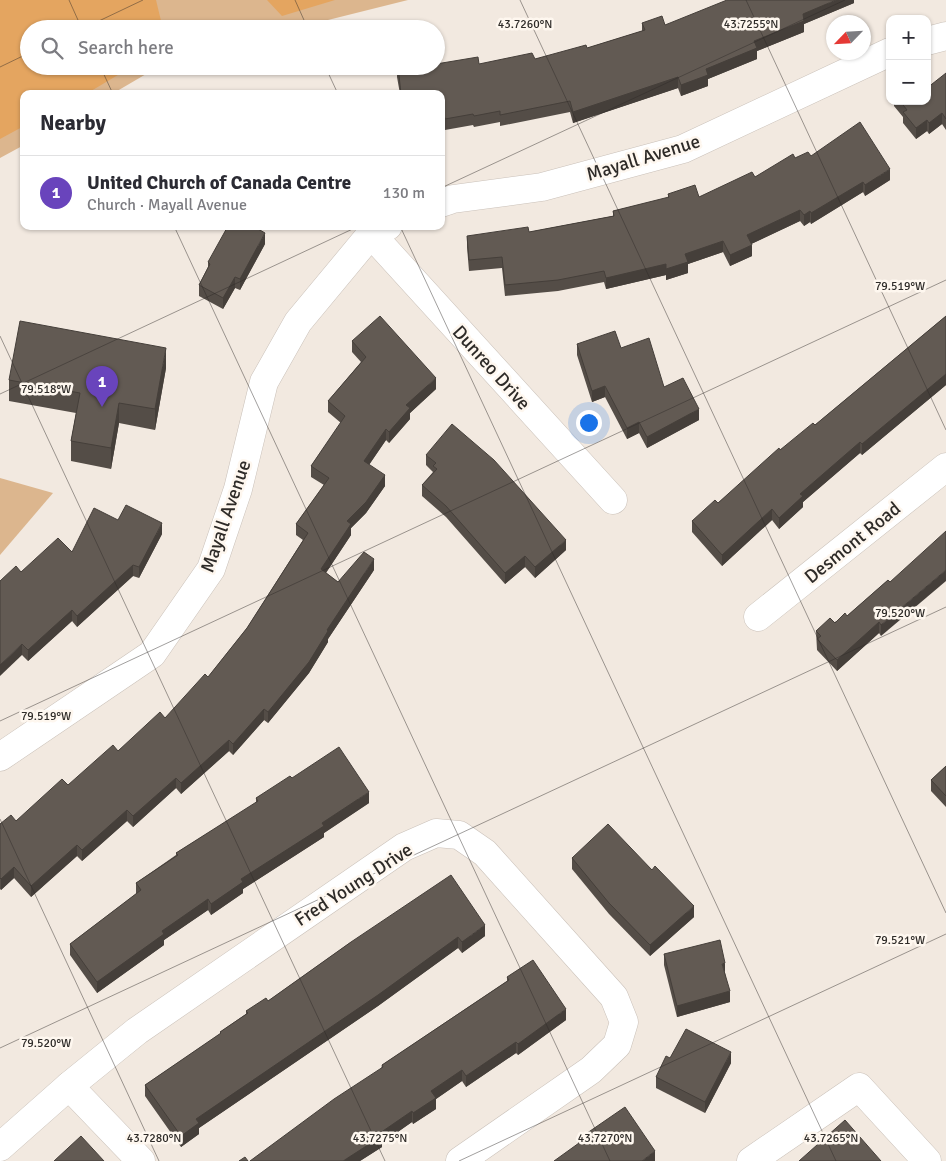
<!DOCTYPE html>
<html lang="en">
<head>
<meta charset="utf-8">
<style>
  :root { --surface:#fff; --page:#f7f7f7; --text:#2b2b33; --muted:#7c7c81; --line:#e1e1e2; --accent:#6944bc }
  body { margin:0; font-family:Signika,sans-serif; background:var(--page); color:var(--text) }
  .controls { position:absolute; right:15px; top:15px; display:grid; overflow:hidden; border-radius:10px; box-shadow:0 1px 4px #0004 }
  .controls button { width:45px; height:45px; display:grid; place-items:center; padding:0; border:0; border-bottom:1px solid var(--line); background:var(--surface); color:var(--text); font:25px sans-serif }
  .compass { position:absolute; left:826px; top:15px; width:45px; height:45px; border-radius:50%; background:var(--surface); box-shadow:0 1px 4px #0004; rotate:245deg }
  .you { position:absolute; left:588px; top:422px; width:18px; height:18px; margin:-12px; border:4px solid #fff; border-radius:50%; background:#1a73e8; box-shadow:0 0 0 8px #1a73e833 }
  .badge { display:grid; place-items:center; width:32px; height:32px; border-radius:50%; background:var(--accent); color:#fff; font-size:16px; font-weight:700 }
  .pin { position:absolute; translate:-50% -41px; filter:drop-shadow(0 1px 2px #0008) }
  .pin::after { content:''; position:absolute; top:26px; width:18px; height:15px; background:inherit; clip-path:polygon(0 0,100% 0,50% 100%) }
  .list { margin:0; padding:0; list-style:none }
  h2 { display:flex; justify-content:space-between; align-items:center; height:65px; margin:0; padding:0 20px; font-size:21px }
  h2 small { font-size:16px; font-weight:400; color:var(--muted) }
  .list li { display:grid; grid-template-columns:32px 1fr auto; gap:15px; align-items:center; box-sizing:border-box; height:75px; padding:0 20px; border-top:1px solid var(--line) }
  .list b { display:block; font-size:19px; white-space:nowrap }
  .list p { margin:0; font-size:16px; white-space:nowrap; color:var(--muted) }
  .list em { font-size:16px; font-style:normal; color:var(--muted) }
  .icon { flex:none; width:28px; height:28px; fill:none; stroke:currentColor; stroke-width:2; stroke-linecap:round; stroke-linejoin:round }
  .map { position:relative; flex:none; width:946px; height:1161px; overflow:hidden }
  .search { position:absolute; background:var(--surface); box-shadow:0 1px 4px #0004; left:20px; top:20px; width:425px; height:55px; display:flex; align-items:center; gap:12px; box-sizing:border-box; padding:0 18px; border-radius:28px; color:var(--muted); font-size:19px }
  .panel { position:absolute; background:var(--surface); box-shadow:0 1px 4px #0004; left:20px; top:90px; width:425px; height:140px; border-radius:10px }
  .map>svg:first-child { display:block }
</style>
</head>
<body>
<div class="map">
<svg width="946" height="1161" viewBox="0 0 946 1161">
  <rect width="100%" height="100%" fill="#f2e9e0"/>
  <g fill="#dcb68e">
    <path d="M0 0H408L292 29H29V66H166L153 70 112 94H24V145L0 158Z"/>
    <path d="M0 478 53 493 0 555Z"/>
  </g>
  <g fill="#e4a560">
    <path d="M0 0H156L163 29H29V66H133L86 94H24V126L0 139Z"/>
    <path d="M267 0H335L282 16Z"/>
  </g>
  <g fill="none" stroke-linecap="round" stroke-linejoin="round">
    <g stroke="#cac1b9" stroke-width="29">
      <g id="minor">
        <path d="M927 41 946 36"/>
        <path d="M441 203 453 199 542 187 683 149 890 52"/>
        <path d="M371 234 613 500"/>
        <path d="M758 617 946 467"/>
        <path d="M0 757 152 654 211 569 238 489 264 382 298 322 371 234 388 226"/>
        <path d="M69 1086 141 1161"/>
        <path d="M0 1147 69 1086 137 1031 404 847 436 833 459 835 485 853 614 997 624 1022 617 1045 591 1070 460 1161"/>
        <path d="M751 1161 859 1087 927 1161"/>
      </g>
    </g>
    <use href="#minor" stroke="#fff" stroke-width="28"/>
  </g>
  <g fill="#544d47">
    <path d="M854 0V3L804 24V32L757 51V59L708 79V86L681 96 678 88 573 123 570 112 500 126V122L474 127 473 125 445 130 444 125H441V94H400L397 77V66L479 64 535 59 587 48 642 31V23L665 25Z"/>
    <path d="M946 73V130L942 124 929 134 927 131 916 139 903 123V117L894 106V101H927Z"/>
    <path d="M811 156 890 180 865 196 863 192 811 224 810 222 804 226 800 221 751 244 752 256 730 266 723 252 688 264V273L666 280V275L606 289 604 282 558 291 505 296 502 268 469 271 467 247V236L529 232 613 216V211L668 198V194L699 197 755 177 795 158Z"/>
    <path d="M265 244 240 290 235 288 223 309 199 296V285L208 267V262Z"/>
    <path d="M946 316V385L862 455 860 453 803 502V507L779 529 772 520 722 566 692 532V521L718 503 780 450 815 425Z"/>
    <path d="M352 341 436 389 410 413V419L389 443 386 440 369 465 385 486 366 513 351 528V535L326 573 338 582 374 570 328 639V642L309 673 268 723 264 720 233 755 229 751 181 794 176 788 133 827 127 821 82 861 77 856 31 897 14 878 1 890 0 889V824L16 821 165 718 208 677 247 628 303 540 296 535V524L324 485 311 477V466L341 423 328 412V401L361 362 352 352Z"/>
    <path d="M577 344 621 348 699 420 647 448 639 433 627 439 605 397 592 402 577 355Z"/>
    <path d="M166 368 155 430 119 423 111 469 71 461V441L76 413 9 401V380Z"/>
    <path d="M426 455 566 550 535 578 525 567 505 584 446 517 422 496V485L433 472 426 465Z"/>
    <path d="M162 534 139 578 133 576 77 627 72 621 28 661 22 655 21 572 72 552Z"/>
    <path d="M888 580 881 636 879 633 837 671 817 650 816 631 847 616Z"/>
    <path d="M946 766V807L931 791V780Z"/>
    <path d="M292 778 369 803 324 833V837L243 889V893L211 915 208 910 164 940V945L97 993 70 955V944L136 894V883L176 855V853L256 803V798Z"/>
    <path d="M572 858 694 917 650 956 609 914 572 869Z"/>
    <path d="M485 936 462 953 458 948 378 1006 199 1128V1134L181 1147 145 1096V1085L220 1034V1032L246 1014V1011L268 1001 351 942Z"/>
    <path d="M664 954 725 973 730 1002 677 1017 664 965Z"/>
    <path d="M507 977 566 1020 518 1055 516 1053 466 1087 462 1081 436 1099V1109L413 1124 412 1122 382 1143V1147L360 1161 382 1065 507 981Z"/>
    <path d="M670 1058 731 1063 705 1113 656 1088V1077Z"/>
  </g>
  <g fill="#453f3a">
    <path d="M836 0H854V3L804 24V32L757 51V59L708 79V86L681 96V85L706 69 803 14Z"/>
    <path d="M678 77V88L573 123V112Z"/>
    <path d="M942 113V124L929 134V123Z"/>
    <path d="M927 120V131L916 139V128Z"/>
    <path d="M890 169V180L865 196V185Z"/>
    <path d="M863 182V192L811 224V213Z"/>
    <path d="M800 210V221L747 246V235Z"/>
    <path d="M810 211V222L804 226V215Z"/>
    <path d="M265 233V244L240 290V279Z"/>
    <path d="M723 241V252L688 264V273L666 280V269L685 254Z"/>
    <path d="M752 245V256L730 266V255Z"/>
    <path d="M666 264V275L606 289V278Z"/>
    <path d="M235 277V288L223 309V298Z"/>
    <path d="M166 348V368L155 430V409Z"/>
    <path d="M946 374V385L862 455V444Z"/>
    <path d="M436 378V389L410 413V419L389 443V432L406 405Z"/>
    <path d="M605 386V397L592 402V391Z"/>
    <path d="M119 403V423L111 469V448Z"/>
    <path d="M699 409V420L647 448V437Z"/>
    <path d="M639 422V433L627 439V428Z"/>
    <path d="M386 429V440L364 472V461Z"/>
    <path d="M860 442V453L803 502V507L779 529V518L800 494Z"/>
    <path d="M385 475V486L366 513 351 528V535L321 580V569L347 521Z"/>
    <path d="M772 509V520L722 566V555Z"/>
    <path d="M162 523V534L139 578V567Z"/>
    <path d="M566 540V550L535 578V567Z"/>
    <path d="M525 556V567L505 584V573Z"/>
    <path d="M374 559V570L328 639V642L309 673 268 723V712L327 630Z"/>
    <path d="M133 565V576L77 627V616Z"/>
    <path d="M946 570V581L881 636V625Z"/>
    <path d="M72 610V621L28 661V650Z"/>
    <path d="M879 622V633L837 671V660Z"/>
    <path d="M22 644V655L0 676V665Z"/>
    <path d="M264 709V720L233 755V744Z"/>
    <path d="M229 740V751L181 794V783Z"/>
    <path d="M176 778V788L133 827V816Z"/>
    <path d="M369 792V803L324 833V837L243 889V893L211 915V904L241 879 322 823Z"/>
    <path d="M127 810V821L82 861V850Z"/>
    <path d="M77 845V856L31 897V886Z"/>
    <path d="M14 867V878L1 890V879Z"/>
    <path d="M208 899V910L164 940V945L97 993V982L162 931Z"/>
    <path d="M694 906V917L650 956V945Z"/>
    <path d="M485 925V936L462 953V942Z"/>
    <path d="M458 937V948L378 1006 199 1128V1134L181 1147V1136L196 1119Z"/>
    <path d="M725 963V974L722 964Z"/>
    <path d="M730 991V1002L677 1017V1006Z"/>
    <path d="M566 1009V1020L518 1055V1044Z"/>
    <path d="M516 1042V1053L466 1087V1076Z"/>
    <path d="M731 1052V1063L705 1113V1102Z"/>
    <path d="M462 1070V1081L436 1099V1109L413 1124V1113L431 1091Z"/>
    <path d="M412 1111V1122L382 1143V1147L360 1161H343L380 1133Z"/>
    <path d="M655 1151V1161H642Z"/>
  </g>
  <g fill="#625a53" stroke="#453f3a">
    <path d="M727 0H836L803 14 804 21 754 41 757 48 706 69 708 75 681 85 678 77 573 112 570 101 500 115V111L474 116 473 114 445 119 444 114H441V94H401L398 66H436V64L478 57 479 64 532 53 535 59 586 45 587 48 645 30 642 23 662 16 665 25Z"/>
    <path d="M946 73V119L942 113 929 123 927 120 916 128 903 112 907 110 900 101H927V88Z"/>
    <path d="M860 122 890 169 865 185 863 182 811 213 810 211 804 215 800 210 747 235 752 245 730 255 723 241 685 254 688 262 666 269V264L606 278 604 271 558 280 505 285 502 257 469 260 467 236 528 227 529 232 614 216 613 211 669 197 668 194 695 185 699 197 752 172 755 177 793 154 795 158 808 152 811 156Z"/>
    <path d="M228 226H253L265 233 240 279 235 277 223 298 199 285 210 264 208 262Z"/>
    <path d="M380 316 436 378 406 405 410 408 389 432 386 429 364 461 385 475 366 502 347 521 351 524 321 569 338 582 364 552 374 559 327 630 328 631 309 662 268 712 264 709 233 744 229 740 181 783 176 778 133 816 127 810 82 850 77 845 31 886 14 867 1 879 0 878V824L11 815 16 821 62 779 68 785 113 745 118 751 160 712 165 718 205 674 208 677 247 628 308 533 296 524 329 478 311 466 345 416 328 401 366 357 352 341Z"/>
    <path d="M946 316V374L862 444 860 442 800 494 803 496 779 518 772 509 722 555 692 521 715 500 718 503 779 448 780 450 813 423 815 425Z"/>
    <path d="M20 321 166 348 155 409 119 403 111 448 71 441 80 393 9 380Z"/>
    <path d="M615 331 621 348 649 338 664 387 683 378 699 409 647 437 639 422 627 428 605 386 592 391 577 344Z"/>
    <path d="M452 424 494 460 566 540 535 567 525 556 505 573 446 506 422 485 437 469 433 466 436 463 426 455Z"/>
    <path d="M126 505 162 523 139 567 133 565 77 616 72 610 28 650 22 644 0 665V581L16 566 21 572 58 538 72 552 94 508 118 520Z"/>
    <path d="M946 531V570L881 625 879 622 837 660 817 639 821 636 816 631 830 618 835 623 845 613 847 616 888 580 890 582Z"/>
    <path d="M339 747 369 792 322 823 324 826 241 879 243 882 211 904 208 899 162 931 164 934 97 982 70 944 141 890 136 883 178 855 176 853 258 801 256 798 290 776 292 778Z"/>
    <path d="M946 766V796L931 780Z"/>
    <path d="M608 824 652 870 655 866 694 906 650 945 609 903 572 858Z"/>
    <path d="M451 875 485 925 462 942 458 937 378 995 196 1119 199 1123 181 1136 145 1085 221 1033 220 1032 248 1013 246 1011 266 998 268 1001 351 942Z"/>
    <path d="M720 940 725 963 722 964 730 991 677 1006 664 954Z"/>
    <path d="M533 960 566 1009 518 1044 516 1042 466 1076 462 1070 431 1091 436 1098 413 1113 412 1111 380 1133 382 1136 343 1161H250L334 1099 383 1067 382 1065 509 980 507 977Z"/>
    <path d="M686 1029 731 1052 705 1102 656 1077 666 1056 670 1058Z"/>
    <path d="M625 1107 655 1151 642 1161H554L579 1143 577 1140Z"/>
    <path d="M845 1120 881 1161H799Z"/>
    <path d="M81 1136 104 1161H54Z"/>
    <path d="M245 1157 248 1161H239Z"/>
  </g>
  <path fill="none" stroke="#2e2b28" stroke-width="1" stroke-opacity="0.45" d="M69 0 82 29M295 0 308 29M520 0 946 913M746 0 946 430M82 29 143 0M100 66 113 94M325 66 338 94M0 67 29 53M441 188 845 0M174 226 610 1161M400 226 836 1161M0 336 385 1161M0 394 359 226M0 721 946 280M0 819 159 1161M0 1048 946 607M459 1161 946 934"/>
  <g text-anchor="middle" stroke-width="5" stroke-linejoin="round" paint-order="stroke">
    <g font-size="19" fill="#2e2b28" stroke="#fef7ef">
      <text transform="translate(643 157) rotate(-17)" y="7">Mayall Avenue</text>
      <text transform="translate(492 367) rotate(48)" y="7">Dunreo Drive</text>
      <text transform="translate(225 516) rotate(-71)" y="7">Mayall Avenue</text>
      <text transform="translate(852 542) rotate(-39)" y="7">Desmont Road</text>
      <text transform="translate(353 884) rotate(-33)" y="7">Fred Young Drive</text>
    </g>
  </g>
  <g font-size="12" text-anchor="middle" fill="#2e2b28" stroke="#fef7ef" stroke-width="5" stroke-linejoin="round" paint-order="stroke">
    <text x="525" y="28">43.7260°N</text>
    <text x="751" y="28">43.7255°N</text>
    <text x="900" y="290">79.519°W</text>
    <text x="46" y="393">79.518°W</text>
    <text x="900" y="617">79.520°W</text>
    <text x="46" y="720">79.519°W</text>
    <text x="900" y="944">79.521°W</text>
    <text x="46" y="1047">79.520°W</text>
    <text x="154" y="1142">43.7280°N</text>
    <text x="380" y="1142">43.7275°N</text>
    <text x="605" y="1142">43.7270°N</text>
    <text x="831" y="1142">43.7265°N</text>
  </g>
</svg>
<div class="controls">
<button>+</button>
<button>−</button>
</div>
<svg class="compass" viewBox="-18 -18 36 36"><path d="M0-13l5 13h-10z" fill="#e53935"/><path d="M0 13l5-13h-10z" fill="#7c7c81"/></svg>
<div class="you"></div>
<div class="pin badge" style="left:102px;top:407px">1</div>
<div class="search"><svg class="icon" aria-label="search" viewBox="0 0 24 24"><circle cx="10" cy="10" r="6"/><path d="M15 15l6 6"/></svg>Search here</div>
<section class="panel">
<h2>Nearby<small></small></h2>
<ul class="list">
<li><span class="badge">1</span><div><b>United Church of Canada Centre</b><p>Church · Mayall Avenue</p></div><em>130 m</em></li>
</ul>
</section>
</div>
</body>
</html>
